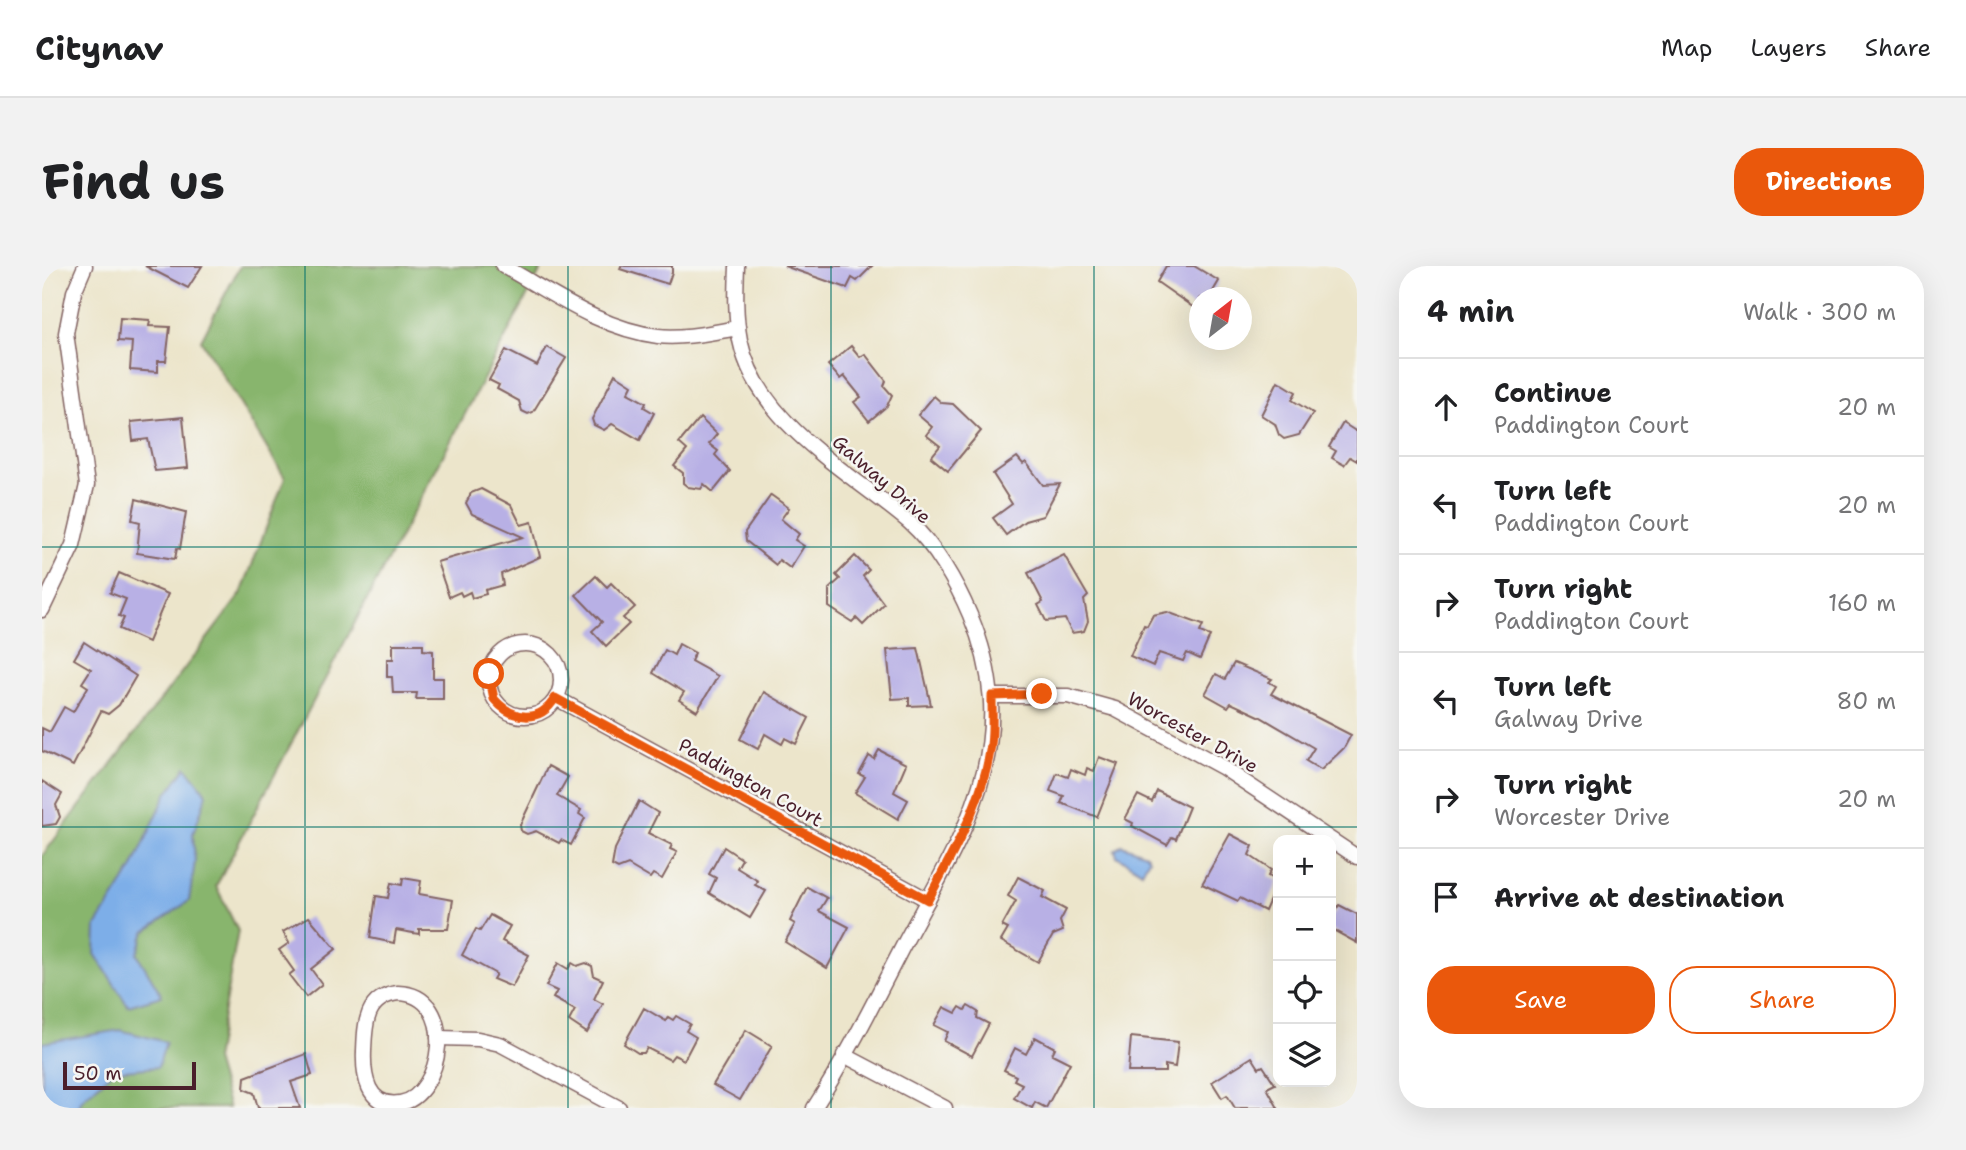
<!DOCTYPE html>
<html lang="en">
<head>
<meta charset="utf-8">
<style>
  :root { --surface:#fff; --page:#f2f2f2; --text:#202124; --muted:#757577; --line:#e0e0e0; --accent:#ea580c }
  body { margin:0; font-family:"Shantell Sans",sans-serif; background:var(--page); color:var(--text) }
  .controls { position:absolute; right:21px; bottom:21px; display:grid; overflow:hidden; border-radius:14px; box-shadow:0 7px 28px #0002 }
  .controls button { width:63px; height:63px; display:grid; place-items:center; padding:0; border:0; border-bottom:2px solid var(--line); background:var(--surface); color:var(--text); font:35px sans-serif }
  .compass { position:absolute; left:1147px; top:21px; width:63px; height:63px; border-radius:50%; background:var(--surface); box-shadow:0 7px 28px #0002; rotate:31deg }
  .scale { position:absolute; left:21px; bottom:18px; width:133px; box-sizing:border-box; padding-left:7px; border:4px solid #4a1f2b; border-top:0; font-size:19px; line-height:24px; white-space:nowrap; color:#4a1f2b; -webkit-text-stroke:5px #f6f6f2; paint-order:stroke }
  .stop { position:absolute; width:21px; height:21px; margin:-16px; border:5px solid #ea580c; border-radius:50%; background:#fff }
  .stop.end { background:#ea580c; border-color:#fff; box-shadow:0 2px 7px #0008 }
  .list { margin:0; padding:0; list-style:none }
  h2 { display:flex; justify-content:space-between; align-items:center; height:91px; margin:0; padding:0 28px; font-size:30px }
  h2 small { font-size:23px; font-weight:400; color:var(--muted) }
  .list li { display:grid; grid-template-columns:46px 1fr auto; gap:21px; align-items:center; box-sizing:border-box; height:98px; padding:0 28px; border-top:2px solid var(--line) }
  .list b { display:block; font-size:26px; white-space:nowrap }
  .list p { margin:0; font-size:23px; white-space:nowrap; color:var(--muted) }
  .list em { font-size:23px; font-style:normal; color:var(--muted) }
  .actions { display:flex; gap:14px; padding:21px 28px }
  .actions a { flex:1; padding:16px 0; border:2px solid var(--accent); border-radius:28px; text-align:center; font-size:24px; color:var(--accent) }
  .actions .main { background:var(--accent); color:#fff }
  .icon { flex:none; width:38px; height:38px; fill:none; stroke:currentColor; stroke-width:2; stroke-linecap:round; stroke-linejoin:round }
  .map { position:relative; flex:none; width:1315px; height:842px; overflow:hidden; border-radius:28px }
  header { display:flex; align-items:center; gap:42px; box-sizing:border-box; height:98px; padding:0 35px; background:var(--surface); border-bottom:2px solid var(--line) }
  header strong { font-size:33px }
  nav { display:flex; gap:38px; margin-inline-start:auto; font-size:24px }
  .intro { display:flex; align-items:center; justify-content:space-between; box-sizing:border-box; height:168px; padding:0 42px }
  h1 { margin:0; font-size:49px }
  .button { padding:18px 32px; border-radius:28px; background:var(--accent); color:#fff; font-size:24px; font-weight:700 }
  main { display:flex; gap:42px; padding:0 42px }
  aside { flex:1; background:var(--surface); border-radius:28px; box-shadow:0 7px 28px #0002 }
  .map>svg:first-child { display:block }
</style>
</head>
<body>
<header>
<strong>Citynav</strong>
<nav><a>Map</a><a>Layers</a><a>Share</a></nav>
</header>
<div class="intro"><h1>Find us</h1><a class="button">Directions</a></div>
<main>
<div class="map">
<svg width="1315" height="842" viewBox="0 0 1315 842">
  <rect width="100%" height="100%" fill="#f6f6f2"/>
  <filter id="ink" filterUnits="userSpaceOnUse"><feTurbulence type="fractalNoise" baseFrequency=".0143" numOctaves="2"/><feDisplacementMap in="SourceGraphic" scale="14" xChannelSelector="R" yChannelSelector="G"/><feConvolveMatrix kernelMatrix="1 2 1 2 8 2 1 2 1" color-interpolation-filters="sRGB"/></filter>
  <filter id="wash" filterUnits="userSpaceOnUse"><feTurbulence type="fractalNoise" baseFrequency=".00686" numOctaves="4" result="noise"/><feDisplacementMap in="SourceGraphic" scale="28" xChannelSelector="R" yChannelSelector="G"/><feGaussianBlur stdDeviation="1.57" result="paint"/><feColorMatrix in="noise" values="0 0 0 0 0 0 0 0 0 0 0 0 0 0 0 0 0 1.4 0 .05"/><feComposite in="paint" operator="in"/></filter>
  <g filter="url(#wash)">
    <rect width="100%" height="100%" fill="#ece5cb"/>
    <path fill="#88b56d" stroke="#696a4c" stroke-width="2" d="M198 0H501L174 620 196 665 173 794 187 842H0V590L199 328 243 212 159 74Z"/>
    <g fill="#7daee8" stroke="#64668a" stroke-width="2">
      <path d="M144 501 165 528 151 568 153 596 147 635 103 666 95 688 120 730 86 740 53 688 54 660 90 603 124 529Z"/>
      <path d="M1080 579 1104 588 1107 593 1100 606 1075 590 1073 584Z"/>
      <path d="M78 764 124 776 116 801 71 805 39 835 37 842H0V777Z"/>
    </g>
    <g id="blocks">
      <g fill="#b8b0e5">
        <path d="M103 0H160L146 22Z"/>
        <path d="M579 0H630V6L626 18 578 3Z"/>
        <path d="M742 0H830L815 15 810 12 805 22Z"/>
        <path d="M1124 0H1152L1177 15 1167 32H1158V46L1115 16Z"/>
        <path d="M78 52 108 54 107 60 128 61 124 95H116V106L88 104 90 76 76 75Z"/>
        <path d="M809 80 818 91 823 88 844 115 842 120 850 129 845 140 827 155 812 136 819 131 802 110 798 113 786 99Z"/>
        <path d="M505 81 524 92 491 146 486 148 480 145 477 135 455 123 457 119 447 114 464 84 495 100Z"/>
        <path d="M573 108 590 119 586 127 604 137 602 141 612 147 598 174 570 158 562 164 552 159 550 153Z"/>
        <path d="M1236 115 1254 126 1250 134 1271 147 1257 169 1242 173 1237 169 1233 158 1219 149Z"/>
        <path d="M892 130 900 137 911 138 939 165 906 205 889 191 898 180 884 169 890 161 876 149Z"/>
        <path d="M141 151 146 202 113 205 106 173 91 175 89 156Z"/>
        <path d="M658 152 675 168 667 178 676 185 673 189 688 205 671 226 662 218 659 223 646 221 641 217V207L632 200 645 184 637 177Z"/>
        <path d="M1301 157 1315 166V195L1308 191 1302 199 1290 192 1294 185 1287 181Z"/>
        <path d="M975 191 981 198 984 196 1001 219 1018 218 1001 250 983 255 964 269 951 252 970 238 951 208Z"/>
        <path d="M439 223 469 239 479 259 490 256 498 291 459 308 461 319 443 324 444 328 430 332 428 326 420 330 418 326 407 331 395 296 481 271 430 248 424 237 429 227Z"/>
        <path d="M729 229 747 242 739 253 757 268 753 274 762 280 748 302 737 294 734 299 704 275 703 266Z"/>
        <path d="M94 233 144 246 138 283 135 282 133 293 95 287 98 256 90 254Z"/>
        <path d="M1022 289 1046 330 1042 334 1046 355 1042 365 1030 367 1023 353 1004 355 996 339 1001 336 986 307Z"/>
        <path d="M813 290 827 304 821 310 842 338 821 359 814 352 810 356 787 341V323L798 313 794 309Z"/>
        <path d="M77 307 126 328 106 376 77 363 82 352 77 350 84 333 68 327Z"/>
        <path d="M554 310 565 321 569 317 593 341 581 352 587 358 564 380 550 365 560 356 534 329Z"/>
        <path d="M1125 346 1161 359 1158 366 1168 370 1158 393 1145 387 1141 395 1117 387 1111 400 1088 390 1102 359 1105 360 1111 349Z"/>
        <path d="M42 376 94 410 77 439 66 448 59 445 31 500 0 485V462L8 466 22 441 31 446 46 421 40 417 49 403 32 393Z"/>
        <path d="M351 378H381V384L391 385V412H401V433H374L375 427H351L350 411H345V393H351Z"/>
        <path d="M637 378 653 387 649 395 676 410 655 445 637 434 642 426 611 407 623 384 632 389Z"/>
        <path d="M876 382 889 439 867 440V432L850 433 845 384Z"/>
        <path d="M1192 397 1230 413 1227 416 1234 420 1229 428 1309 469 1302 482 1279 504 1264 495 1272 482 1217 450 1189 437 1186 441 1163 428 1174 408 1183 413Z"/>
        <path d="M722 426 767 452 754 478 743 472 740 478 723 468 716 483 698 473Z"/>
        <path d="M837 484 864 498 852 526 866 534 856 553 813 527 823 511 817 508 827 490 832 493Z"/>
        <path d="M1057 491 1076 498 1055 551 1019 537 1022 530 1008 525 1015 507 1026 511 1029 503 1043 509 1045 502 1052 505Z"/>
        <path d="M506 500 526 511 515 530 539 544 537 548 543 552 529 579 519 574 517 577 494 565 485 568 479 565 478 559Z"/>
        <path d="M0 515 20 528 14 539 18 551 14 558 0 560Z"/>
        <path d="M1115 525 1147 541 1134 573 1130 571 1125 579 1090 560 1091 557 1083 553 1096 529 1110 536Z"/>
        <path d="M597 535 616 547 606 567 630 579 628 583 635 586 620 613 611 608 608 612 586 599 576 603 570 600 573 583Z"/>
        <path d="M1188 568 1211 580 1207 589 1229 604 1226 610 1236 615 1223 645 1198 632 1196 635 1160 618Z"/>
        <path d="M682 581 700 593 695 602 716 615 713 619 724 625 708 652 667 627 674 612 667 608Z"/>
        <path d="M976 611 1003 625 1000 631 1024 644 1018 655 1021 665 1011 669 996 696 959 675 966 663 960 660 974 635 966 630Z"/>
        <path d="M361 612 379 615 377 628 411 634 406 663H377V668L354 664 352 677 328 672 334 630 346 632 349 617 360 619Z"/>
        <path d="M765 621 785 632 777 645 807 661 785 702 743 676 753 658 748 655Z"/>
        <path d="M1297 639 1315 648V677L1289 663V653Z"/>
        <path d="M448 649 468 660 460 675 487 689 470 721 451 713 454 708 420 689 434 663 438 665Z"/>
        <path d="M267 651 294 683 269 703 280 718 264 731 247 709 252 705 237 684 247 677 241 666Z"/>
        <path d="M516 697 526 703 530 697 535 700 544 697 550 700 552 710 561 714 552 733 561 738 545 767 527 755 533 744 511 732 515 725 504 720Z"/>
        <path d="M926 740 936 746 935 752 947 758 930 790 902 775 906 766 892 759 902 741 914 747 918 741 923 744Z"/>
        <path d="M602 742 624 755 626 751 631 754 634 750 648 758 644 765 654 771 642 794 632 789 628 794 605 782 602 787H596L582 778Z"/>
        <path d="M704 764 730 780 698 834 671 819Z"/>
        <path d="M993 771 1013 782 1010 788 1028 797 1004 842 993 836 990 842 972 832 980 818 972 814 974 810 962 804 973 782 984 788Z"/>
        <path d="M1089 771 1136 776 1133 801 1123 799V806H1086Z"/>
        <path d="M264 788 270 809 249 816 258 842H216L212 827 202 823 203 811Z"/>
        <path d="M1210 791 1217 802 1221 800 1233 818 1225 822 1236 842H1193L1185 829 1180 832 1170 816Z"/>
      </g>
    </g>
  </g>
  <g filter="url(#ink)">
    <use href="#blocks" fill-opacity="0" stroke="#836463" stroke-width="2"/>
    <g fill="none" stroke-linecap="round" stroke-linejoin="round">
      <g stroke="#836463" stroke-width="17">
        <g id="street">
          <path d="M461 0C510 27 559 63 616 70 642 73 671 66 696 62"/>
          <path d="M695 0C694 25 693 49 698 74 715 157 807 205 867 256 893 279 915 318 928 349 983 479 921 567 861 680 833 734 805 791 772 842"/>
          <path d="M0 344 31 279 45 219 24 67 32 26 43 0"/>
          <circle cx="483" cy="414" r="36"/>
          <path d="M950 430H1026L1073 443 1180 501 1315 591"/>
          <path d="M514 432 886 634"/>
          <path d="M356 727C418 728 400 832 358 837 325 842 321 809 322 785 323 759 323 731 356 727Z"/>
          <path d="M396 772 436 773 458 778 577 842"/>
          <path d="M802 789 903 842"/>
        </g>
      </g>
      <use href="#street" stroke="#fff" stroke-width="14"/>
    </g>
  </g>
  <g fill="none" stroke-linecap="round" stroke-linejoin="round" filter="url(#ink)">
    <path stroke="#ea580c" stroke-width="9" d="M447 408 452 433C470 454 498 458 513 432L886 634C912 584 941 536 949 479 951 463 950 446 950 430L1000 428"/>
  </g>
  <path fill="none" stroke="#0f766e" stroke-width="2" stroke-opacity="0.55" d="M263 0V842M526 0V842M789 0V842M1052 0V842M0 281H1315M0 561H1315"/>
  <g text-anchor="middle" stroke-width="5" stroke-linejoin="round" paint-order="stroke">
    <g font-size="19" fill="#4a1f2b" stroke="#f6f6f2">
      <text transform="translate(840 213) rotate(41)" y="7">Galway Drive</text>
      <text transform="translate(1151 466) rotate(29)" y="7">Worcester Drive</text>
      <text transform="translate(709 516) rotate(29)" y="7">Paddington Court</text>
    </g>
  </g>
</svg>
<div class="controls">
<button>+</button>
<button>−</button>
<button><svg class="icon" aria-label="locate" viewBox="0 0 24 24"><circle cx="12" cy="12" r="6"/><path d="M12 2v4M12 18v4M2 12h4M18 12h4"/></svg></button>
<button><svg class="icon" aria-label="layers" viewBox="0 0 24 24"><path d="M12 4l9 5-9 5-9-5zM3 14l9 5 9-5"/></svg></button>
</div>
<svg class="compass" viewBox="-18 -18 36 36"><path d="M0-13l5 13h-10z" fill="#e53935"/><path d="M0 13l5-13h-10z" fill="#757577"/></svg>
<div class="scale">50 m</div>
<div class="stop" style="left:447px;top:408px"></div>
<div class="stop end" style="left:1000px;top:428px"></div>
</div>
<aside>
<h2>4 min<small>Walk · 300 m</small></h2>
<ul class="list">
<li><svg class="icon" aria-label="ahead" viewBox="0 0 24 24"><path d="M12 20V5M6 11l6-6 6 6"/></svg><div><b>Continue</b><p>Paddington Court</p></div><em>20 m</em></li>
<li><svg class="icon" aria-label="left" viewBox="0 0 24 24"><path d="M17 20v-9H6M10 6l-5 5 5 5"/></svg><div><b>Turn left</b><p>Paddington Court</p></div><em>20 m</em></li>
<li><svg class="icon" aria-label="right" viewBox="0 0 24 24"><path d="M7 20v-9h11M14 6l5 5-5 5"/></svg><div><b>Turn right</b><p>Paddington Court</p></div><em>160 m</em></li>
<li><svg class="icon" aria-label="left" viewBox="0 0 24 24"><path d="M17 20v-9H6M10 6l-5 5 5 5"/></svg><div><b>Turn left</b><p>Galway Drive</p></div><em>80 m</em></li>
<li><svg class="icon" aria-label="right" viewBox="0 0 24 24"><path d="M7 20v-9h11M14 6l5 5-5 5"/></svg><div><b>Turn right</b><p>Worcester Drive</p></div><em>20 m</em></li>
<li><svg class="icon" aria-label="arrive" viewBox="0 0 24 24"><path d="M6 21V4h12l-3 4 3 4H6"/></svg><div><b>Arrive at destination</b></div></li>
</ul>
<div class="actions"><a class="main">Save</a><a>Share</a></div>
</aside>
</main>
</body>
</html>
